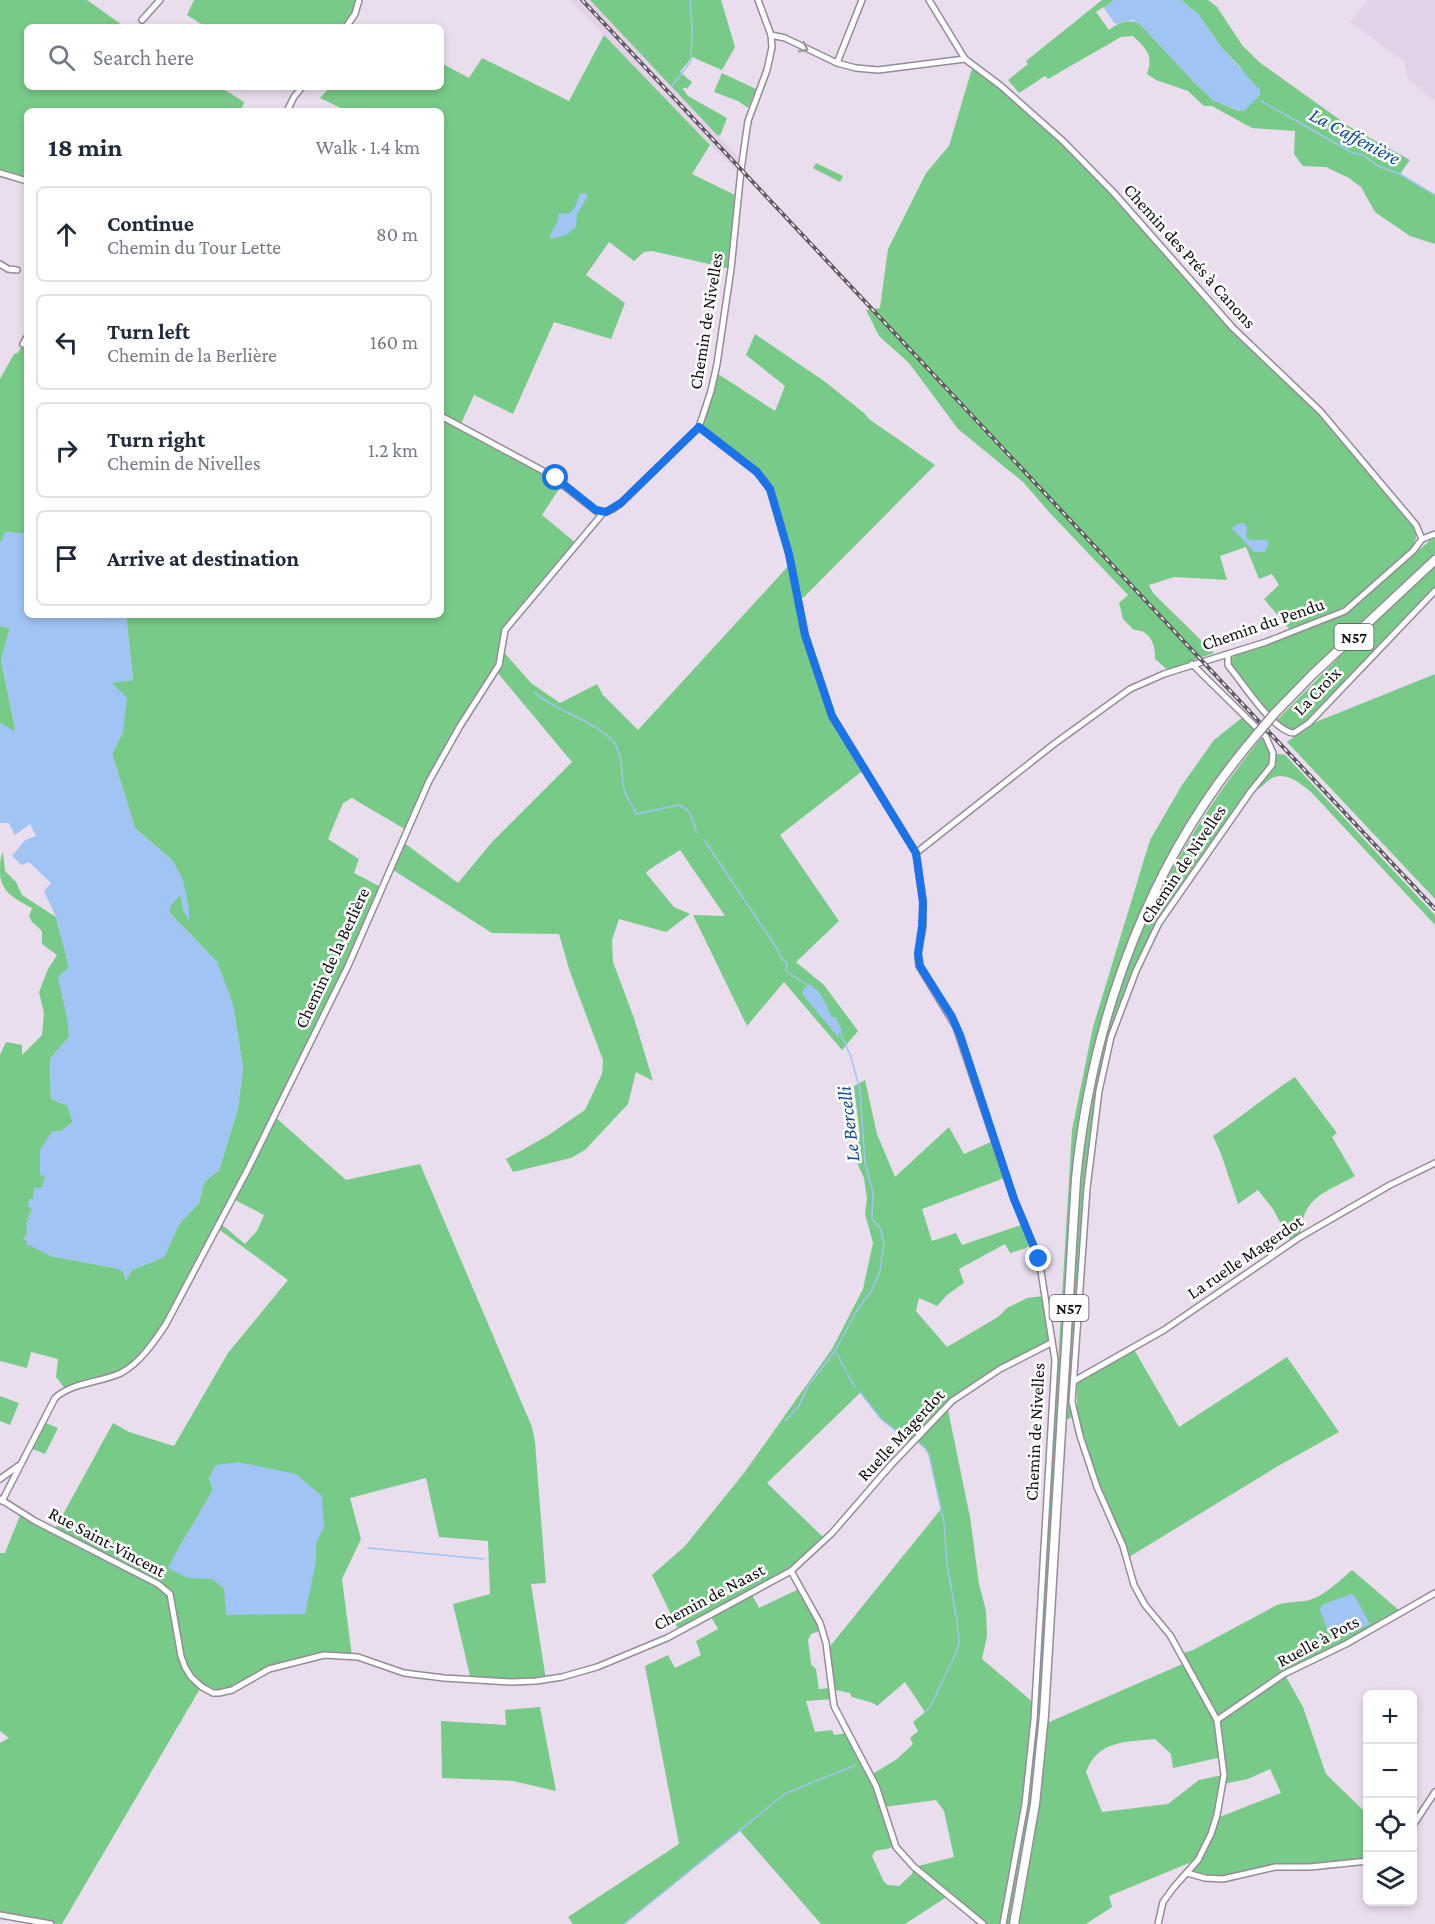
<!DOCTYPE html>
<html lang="en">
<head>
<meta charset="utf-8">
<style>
  :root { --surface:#fff; --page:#f6f6f7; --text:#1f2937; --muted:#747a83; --line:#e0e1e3 }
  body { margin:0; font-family:"Crimson Pro",serif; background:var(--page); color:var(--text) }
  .controls { position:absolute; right:18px; bottom:18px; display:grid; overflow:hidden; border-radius:9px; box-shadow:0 3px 9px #0003 }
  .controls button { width:54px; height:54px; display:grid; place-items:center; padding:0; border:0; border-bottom:2px solid var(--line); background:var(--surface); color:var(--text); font:30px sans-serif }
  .stop { position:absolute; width:18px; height:18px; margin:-14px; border:4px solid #1a73e8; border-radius:50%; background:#fff }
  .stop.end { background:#1a73e8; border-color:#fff; box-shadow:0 2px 6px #0008 }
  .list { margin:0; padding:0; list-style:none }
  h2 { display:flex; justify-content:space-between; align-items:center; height:78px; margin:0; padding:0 24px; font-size:26px }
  h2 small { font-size:20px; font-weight:400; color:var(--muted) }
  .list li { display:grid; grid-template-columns:39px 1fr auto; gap:18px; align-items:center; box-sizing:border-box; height:96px; margin:0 12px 12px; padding:0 12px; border:2px solid var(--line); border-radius:9px }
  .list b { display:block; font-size:22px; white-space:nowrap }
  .list p { margin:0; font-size:20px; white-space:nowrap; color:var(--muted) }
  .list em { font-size:20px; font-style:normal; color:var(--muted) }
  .icon { flex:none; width:33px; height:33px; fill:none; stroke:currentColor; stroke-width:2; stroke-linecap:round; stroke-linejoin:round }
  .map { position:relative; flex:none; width:1435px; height:1924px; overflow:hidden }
  .search { position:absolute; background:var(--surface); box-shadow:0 3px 9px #0003; left:24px; top:24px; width:420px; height:66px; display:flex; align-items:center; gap:15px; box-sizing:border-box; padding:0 21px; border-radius:9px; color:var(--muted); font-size:22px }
  .panel { position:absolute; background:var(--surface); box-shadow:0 3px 9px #0003; left:24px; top:108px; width:420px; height:510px; border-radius:9px }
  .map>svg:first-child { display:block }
</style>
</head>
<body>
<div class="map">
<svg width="1435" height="1924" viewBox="0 0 1435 1924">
  <rect width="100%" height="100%" fill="#eadeee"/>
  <g fill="#e2d1e7">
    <path d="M570 0H590L744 163 742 177Z"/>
    <path d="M1368 0H1435V98L1433 100 1408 79 1404 61 1350 22Z"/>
  </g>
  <g fill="#78ca88" fill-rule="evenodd">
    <path d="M0 0H87L125 27H27V87H220L244 102 241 111H27V181L0 173Z"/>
    <path d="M194 0H355L353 11 342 27H206L187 15Z"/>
    <path d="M590 0H721L735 47 722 70 692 57 680 72 692 82 687 89 685 87 683 89 688 96 727 118 721 134 718 136Z"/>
    <path d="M1102 0H1114L1104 8 1103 7 1096 12 1109 30C1118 23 1129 18 1140 24L1195 83 1213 100 1239 111H1244L1252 101 1241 68 1221 47 1198 14 1181 0H1208L1217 7 1242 45 1259 62 1350 127 1410 160 1400 174 1435 195V244L1410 236 1375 212 1361 187 1349 178 1326 167 1303 166 1294 154 1295 131 1252 128 1212 106H1204L1188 91 1156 80 1147 74C1154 54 1146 49 1133 36L1121 37 1048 79 1045 76 1019 93 1008 80 1028 64 1026 61Z"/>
    <path d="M604 35 710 145 692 174 737 196 731 269 652 251 644 252 634 261 609 242 586 275 625 303 611 339 554 322 513 414 474 395 460 426 563 483 542 515 577 544 508 625 503 651 531 683 560 703 597 684 603 695 638 730 791 563 766 483 699 427 715 372 775 411 785 386 746 355 755 334 824 381 864 413 869 419 935 465 804 597 798 598 805 635 825 699 865 769 780 835 839 921 796 962 824 985 858 1031 842 1050 784 982 747 1026 693 915 725 916 680 850 650 869 646 873 674 907 690 914 666 932 619 919 612 940 613 962 634 1018 653 1081 636 1072 628 1104 585 1150 571 1158 513 1172 506 1159 547 1136 585 1110 602 1074 603 1060 570 972 559 934 492 933 390 868 403 842 458 883 492 842 572 762 496 671 429 781 408 831 352 798 343 803 328 839 359 859 354 873 381 887 348 966 274 1116 346 1180 420 1164 532 1427 535 1442 546 1583 531 1584 546 1680H471L453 1604 490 1594 488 1541 439 1537 426 1478 350 1498 361 1539 342 1579 352 1656 331 1655 277 1666 239 1686 219 1693 201 1687 62 1924H51L0 1915V1743L9 1738 0 1731V1553H5L21 1513 54 1531 113 1423 129 1432 174 1446 228 1353 288 1280 217 1228 152 1343 128 1368 66 1390 56 1377 58 1359 31 1352 27 1368 0 1361V1055L6 1042 22 1045V1055L42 1035 44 1013 39 992 48 969 57 955 42 944V931L32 922 29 916 32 908C14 898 0 892 0 871 0 864 0 858 3 852L5 871 16 882 22 895 56 917 69 967 62 996 68 1014 69 1037 50 1059 51 1099 67 1105 73 1122 61 1131 52 1132 44 1185 33 1200 30 1199 32 1208 31 1214H29V1219H25L29 1221 26 1239 51 1256 120 1269 123 1272 126 1280 132 1270 164 1257 179 1224 199 1203 204 1182 219 1170 238 1108 243 1068 233 1005 217 962 169 912 171 905 180 894 188 920 173 861 135 828 112 754 123 732 112 682 133 680 126 615H441V111H347L320 98 330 87H441V63L469 78 482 58 569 101ZM233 1199 264 1215 257 1231 245 1244 220 1223ZM209 1477 324 1526 315 1544 316 1562 224 1588 177 1551 213 1490Z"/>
    <path d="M973 65 1062 142 1114 197 1232 329 1320 415 1416 527 1417 534 1413 548 1341 611 1291 631 1264 599 1279 585 1272 574 1259 579 1246 547 1220 556 1227 580 1174 577 1149 585 1153 593 1214 653 1191 661 1170 672 1155 659C1156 646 1150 629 1134 630L1123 619 1119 603 1128 595 1049 512 1023 482 958 429 909 363 879 336 866 310 880 308 888 249 926 173 949 146Z"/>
    <path d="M722 73 756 89 748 108 738 101 714 92Z"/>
    <path d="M816 163 843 176 840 182 813 168Z"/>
    <path d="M27 337V534L6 532 0 544V379L14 354 18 353Z"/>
    <path d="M1435 536V554L1362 621 1268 714 1232 669 1231 663 1233 656 1350 611Z"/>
    <path d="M1435 567V587L1304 725 1290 731 1276 721 1366 630Z"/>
    <path d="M0 626 10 628 1 660 16 733 0 723Z"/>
    <path d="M1435 674V899L1287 742 1311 724Z"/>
    <path d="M1243 717 1255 730C1208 792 1164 857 1133 928 1106 992 1090 1059 1079 1127L1040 1716 1031 1803 1011 1924H1006L1021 1847 1037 1713 1072 1130 1093 1027 1150 840 1182 785 1214 740Z"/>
    <path d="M1262 737 1271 751 1270 764 1246 795 1141 955 1115 1019 1098 1084 1071 1402 1072 1417 1066 1420C1069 1364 1072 1308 1076 1252 1078 1210 1079 1167 1086 1125 1110 976 1167 854 1262 737Z"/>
    <path d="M1273 753 1285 755 1435 915V925L1312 793C1301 784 1287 771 1272 778 1264 783 1261 790 1251 791L1269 769Z"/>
    <path d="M1295 1077 1337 1133 1332 1137 1355 1176C1323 1194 1303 1196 1300 1237L1291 1242 1273 1209 1258 1190 1238 1204 1221 1154 1213 1136C1241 1117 1266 1096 1295 1077Z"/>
    <path d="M865 1080 877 1134 895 1177 949 1127 964 1154 995 1140 1007 1177 922 1209 932 1241 956 1233 962 1245 1024 1224 1032 1242 1026 1248 1010 1253 1005 1244 959 1269 964 1283 947 1295 937 1306 919 1298 916 1311 947 1347 998 1317 1007 1308 1027 1298 1043 1296 1051 1343 1017 1359 947 1405 970 1517 979 1584 986 1611 987 1636 982 1659 1035 1704 1030 1762 1003 1924H983L948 1896 905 1924H821L740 1831 624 1924H573L568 1917 679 1844 645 1666 668 1655 675 1668 701 1655 696 1641 718 1629 710 1615 679 1631 652 1575 685 1546 744 1473 832 1349 863 1289 873 1243 865 1214 867 1198 864 1178 853 1154 860 1136 854 1086ZM860 1393 881 1419 911 1444 915 1440 926 1449 929 1455 941 1509 827 1650 830 1688 819 1689 816 1669 811 1664 808 1640 811 1634 822 1630 801 1588 759 1608 751 1593 797 1568 825 1539 767 1483ZM905 1682 925 1712 913 1722 918 1731 910 1738 913 1744 897 1759 871 1775 847 1733 834 1735 832 1730 815 1732 806 1701 832 1699 831 1689 850 1693 852 1697 873 1703 877 1706ZM936 1800 944 1811 954 1857 914 1867 912 1874 899 1886 888 1885 884 1882 872 1856 875 1851 891 1848 894 1842 884 1807Z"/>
    <path d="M1132 1346 1179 1427 1287 1357 1339 1432 1278 1466 1129 1557 1100 1487 1077 1415V1377Z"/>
    <path d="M0 1396 19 1403 10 1425 0 1421Z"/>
    <path d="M46 1423 58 1428 45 1454 33 1449Z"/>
    <path d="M1352 1570 1400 1611 1328 1651 1284 1673 1303 1707 1326 1774 1367 1814V1863L1275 1869 1221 1881 1188 1872 1194 1861 1109 1896 1112 1907 1086 1924H1018C1031 1857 1040 1790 1047 1723L1187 1662 1183 1653 1193 1650 1277 1605C1287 1602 1295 1602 1305 1601 1323 1598 1339 1581 1352 1570ZM1155 1739 1171 1754 1173 1768 1222 1757 1223 1775 1199 1780 1168 1804 1102 1812 1086 1772C1098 1740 1126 1742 1155 1739ZM1270 1769 1281 1793 1217 1818 1221 1808 1223 1784 1248 1779Z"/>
    <path d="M540 1707 556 1791 513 1781 442 1778 441 1721 506 1725 505 1710Z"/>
  </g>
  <g fill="#a0c4f4">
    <path d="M1114 0H1181L1198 14 1221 47 1260 90V95L1244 111H1240L1213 100 1195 83 1140 24 1132 20 1115 24 1104 8Z"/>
    <path d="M585 193 588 195 577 215 576 227 566 235 551 239 550 236 558 220V214L570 213 575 207 580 194Z"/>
    <path d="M1245 523 1247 528 1246 537 1250 540H1267L1269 544 1265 552H1254L1232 528 1237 524Z"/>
    <path d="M5 532 27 534V615H126L133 680 112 683 127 698 123 732 112 754 135 828 173 861 183 880 189 908V921L183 910 180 895 171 905 169 912 217 962 233 1005 243 1068 238 1108 219 1170 204 1182 199 1203 179 1224 164 1257 132 1270 126 1281 123 1272 120 1269 51 1256 26 1244 27 1241 23 1239 28 1232 26 1223 28 1221 25 1219H29L28 1214H31L32 1208 28 1207 29 1199H33L34 1187 39 1188 44 1186 42 1185 45 1177 40 1175V1150L52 1132 61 1131 73 1122 67 1105 51 1099 50 1059 69 1037C68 1016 62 998 58 977L69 967 56 917 44 891 51 883 29 862 22 865 12 856 25 840 36 836 30 824 15 835 9 823H0V723L16 732 1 660 10 628 0 626V544Z"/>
    <path d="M810 984C822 993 825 1002 831 1016L836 1018 842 1030 838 1037 803 995V989Z"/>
    <path d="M238 1462 296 1474 322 1496 324 1526 316 1544V1562L305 1614 226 1615 224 1588 212 1579 188 1578 168 1568 177 1551 213 1490 209 1477 216 1465Z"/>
    <path d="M1351 1594 1354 1595 1370 1624 1350 1633 1346 1631 1347 1627 1327 1629 1320 1610 1322 1605Z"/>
  </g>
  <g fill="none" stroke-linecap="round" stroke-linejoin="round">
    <g stroke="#a0c4f4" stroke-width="1.5">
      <path d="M672 86 691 61 692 28 690 0"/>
      <path d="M1261 101 1353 153 1363 155 1378 166 1400 174 1435 195"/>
      <path d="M534 692C555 711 600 723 615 744 624 759 620 774 624 789 626 798 633 805 636 814L679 805 689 811 697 833"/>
      <path d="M705 841 778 950 781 958 787 963 786 971 807 985"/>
      <path d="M836 1352 855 1388"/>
      <path d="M860 1392 881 1419 905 1438"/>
      <path d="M785 1421 799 1406 808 1386 835 1351 856 1312 872 1290 880 1271 884 1243 880 1228 872 1219 873 1193 865 1163 860 1089 850 1054 840 1033"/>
      <path d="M918 1442 926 1449 929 1455 944 1522 947 1564 957 1621 959 1642 957 1651 931 1705 927 1711"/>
      <path d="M368 1548 484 1559"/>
      <path d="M624 1924 786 1793 856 1765"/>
    </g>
    <g stroke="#968b99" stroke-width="8">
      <g id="minor">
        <path d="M758 0 771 35 772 47 767 70 748 121 741 170 731 269 717 364 711 391 699 427 757 472 770 489 789 554 805 635 832 716 916 853 923 902V926L918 954 919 966 956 1027 1014 1199 1039 1259 1055 1360 1034 1720 1025 1804 1003 1924"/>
        <path d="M929 0 965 59 1001 86 1063 141 1113 192 1233 328 1321 412 1416 525 1422 539"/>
        <path d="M142 20 160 0"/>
        <path d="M346 27 355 14 359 0"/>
        <path d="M771 35 785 38 837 63 856 68 878 70 965 59"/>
        <path d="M837 63 862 0"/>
        <path d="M287 111 294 97 302 87"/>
        <path d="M0 173 27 181"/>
        <path d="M0 264 8 269 17 270"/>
        <path d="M23 344 27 337"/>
        <path d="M441 416 549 474 596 511 603 513"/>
        <path d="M1422 539 1435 534"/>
        <path d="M1228 654V665L1231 669C1244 685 1274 732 1294 733L1309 723 1435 591"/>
        <path d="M916 853 1054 744 1130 689 1164 674 1266 642 1345 611 1413 551 1422 539"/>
        <path d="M1074 1381 1164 1330 1300 1237 1390 1185 1435 1163"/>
        <path d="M0 1479 18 1466"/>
        <path d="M0 1499 35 1521 158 1584 170 1594 181 1656 185 1667 191 1677 202 1687 213 1693H219L232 1690 269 1669 324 1655 358 1657 404 1673 444 1678 511 1682 536 1681 562 1677 597 1667 667 1638 791 1571 820 1623 826 1643 834 1706 876 1786 896 1847 914 1867 983 1924"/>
        <path d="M2 1501 55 1398C73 1382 99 1383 121 1373 140 1363 154 1342 166 1324L248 1169 348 966 429 781 460 726 499 665 505 630 603 513 613 509 621 503 699 427"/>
        <path d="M791 1571 832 1533 891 1465 952 1401 1000 1369 1051 1343"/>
        <path d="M1217 1720 1284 1674 1346 1644 1435 1593"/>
        <path d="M1412 1827 1435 1792"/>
        <path d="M1187 1873 1205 1878 1223 1879 1275 1867H1310L1368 1861"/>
        <path d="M0 1915 51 1924"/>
        <path d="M1158 1924 1163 1902 1174 1887 1198 1860 1211 1834 1217 1815 1224 1775 1217 1720 1170 1635 1145 1605 1134 1585 1123 1546 1097 1487 1080 1436 1072 1402 1087 1188 1099 1091 1111 1037 1136 971 1159 923 1251 791 1272 765 1273 753 1266 737 1192 664"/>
      </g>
    </g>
    <g stroke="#968b99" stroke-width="11">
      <g id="highway">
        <path d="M1274 714 1312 675 1435 560"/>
        <path d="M1014 1924 1035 1804 1044 1715 1076 1179C1092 1017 1150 858 1258 733"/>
      </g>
    </g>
    <use href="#minor" stroke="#fff" stroke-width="5"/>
    <use href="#highway" stroke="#fff" stroke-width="8"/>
    <g stroke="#615a63" stroke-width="4">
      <path id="rail" d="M582 0 1435 909"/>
    </g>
    <use href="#rail" stroke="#fff" stroke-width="1.5" stroke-dasharray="4.5" stroke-linecap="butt"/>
    <g stroke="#968b99" stroke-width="11" stroke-linecap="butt">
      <path id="highway-bridge" d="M1258 733 1274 714"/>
    </g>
    <use href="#highway-bridge" stroke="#fff" stroke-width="8"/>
  </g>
  <defs><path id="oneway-chevron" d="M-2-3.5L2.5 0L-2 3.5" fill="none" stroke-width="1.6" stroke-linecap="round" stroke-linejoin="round" transform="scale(1.5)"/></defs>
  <use stroke="#a09ea0" href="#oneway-chevron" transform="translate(804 48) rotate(27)"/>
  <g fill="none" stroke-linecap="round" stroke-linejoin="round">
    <path stroke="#1a73e8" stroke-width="8" d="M556 478 596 510 606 512 621 503 699 427 757 472 770 489 789 554 805 635 832 716 916 853 923 902 922 926 918 954 920 966 952 1017 960 1035 1014 1199 1039 1259"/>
  </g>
  <g text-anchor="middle" stroke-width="5" stroke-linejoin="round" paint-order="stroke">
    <g fill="#fff" stroke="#585659" stroke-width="1.5">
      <rect x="1334.5" y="624" width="39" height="26" rx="4.5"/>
      <rect x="1049.5" y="1295" width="39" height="26" rx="4.5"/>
    </g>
    <g font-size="16" font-weight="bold" fill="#110d12">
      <text x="1354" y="643">N57</text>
      <text x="1069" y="1314">N57</text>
    </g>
    <g font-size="18" fill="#110d12" stroke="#fff">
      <text transform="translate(1190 256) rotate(48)" y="6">Chemin des Prés à Canons</text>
      <text transform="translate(706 321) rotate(-81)" y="6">Chemin de Nivelles</text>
      <text transform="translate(1263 624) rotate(-19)" y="6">Chemin du Pendu</text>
      <text transform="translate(1317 691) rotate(-46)" y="6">La Croix</text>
      <text transform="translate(1183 864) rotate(-56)" y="6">Chemin de Nivelles</text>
      <text transform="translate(332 958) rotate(-65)" y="6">Chemin de la Berlière</text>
      <text transform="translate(1245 1257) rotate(-34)" y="6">La ruelle Magerdot</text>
      <text transform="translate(1035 1432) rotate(-87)" y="6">Chemin de Nivelles</text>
      <text transform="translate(901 1435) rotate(-47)" y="6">Ruelle Magerdot</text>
      <text transform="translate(107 1542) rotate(28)" y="6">Rue Saint-Vincent</text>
      <text transform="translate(709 1597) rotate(-28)" y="6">Chemin de Naast</text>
      <text transform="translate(1318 1641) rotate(-28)" y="6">Ruelle à Pots</text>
    </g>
    <g font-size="20" font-style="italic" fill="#0b4b8f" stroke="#fff">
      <text transform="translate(1355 136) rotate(28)" y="7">La Caffenière</text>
      <text transform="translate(848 1124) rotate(-97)" y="7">Le Bercelli</text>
    </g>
  </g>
</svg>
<div class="controls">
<button>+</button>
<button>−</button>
<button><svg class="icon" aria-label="locate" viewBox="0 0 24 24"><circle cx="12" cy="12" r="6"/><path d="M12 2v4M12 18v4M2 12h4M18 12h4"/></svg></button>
<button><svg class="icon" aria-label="layers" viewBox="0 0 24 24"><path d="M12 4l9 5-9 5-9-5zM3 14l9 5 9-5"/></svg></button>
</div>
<div class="stop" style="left:556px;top:478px"></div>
<div class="stop end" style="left:1039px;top:1259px"></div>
<div class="search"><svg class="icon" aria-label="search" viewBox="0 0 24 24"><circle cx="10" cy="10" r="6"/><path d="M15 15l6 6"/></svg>Search here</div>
<section class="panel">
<h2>18 min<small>Walk · 1.4 km</small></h2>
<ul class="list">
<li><svg class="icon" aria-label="ahead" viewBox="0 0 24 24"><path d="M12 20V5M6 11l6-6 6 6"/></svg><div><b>Continue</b><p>Chemin du Tour Lette</p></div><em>80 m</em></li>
<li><svg class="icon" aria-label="left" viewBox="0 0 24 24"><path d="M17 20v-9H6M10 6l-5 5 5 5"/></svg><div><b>Turn left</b><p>Chemin de la Berlière</p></div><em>160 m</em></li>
<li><svg class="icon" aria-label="right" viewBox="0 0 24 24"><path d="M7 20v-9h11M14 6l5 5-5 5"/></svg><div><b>Turn right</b><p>Chemin de Nivelles</p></div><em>1.2 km</em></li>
<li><svg class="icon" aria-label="arrive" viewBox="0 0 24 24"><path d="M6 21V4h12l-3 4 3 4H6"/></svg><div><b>Arrive at destination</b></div></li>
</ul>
</section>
</div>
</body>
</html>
